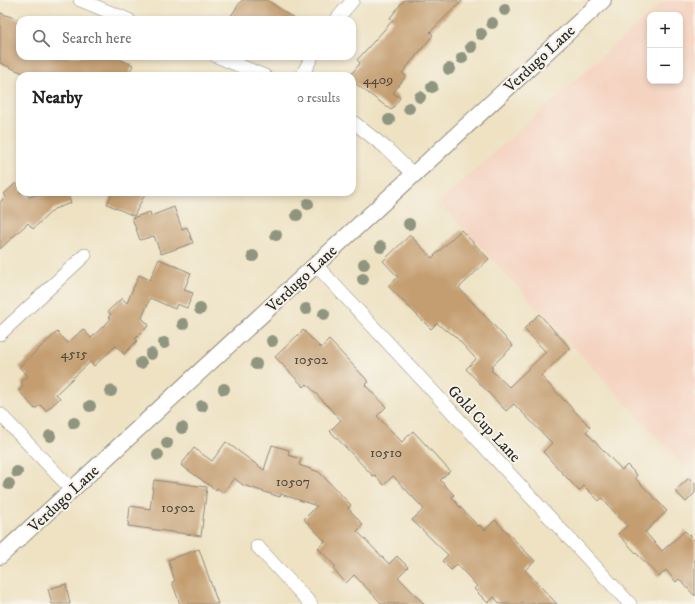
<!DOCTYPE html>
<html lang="en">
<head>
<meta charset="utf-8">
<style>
  :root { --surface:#fff; --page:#f2f2f2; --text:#222; --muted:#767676; --line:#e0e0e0 }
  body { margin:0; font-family:"IM FELL DW Pica",serif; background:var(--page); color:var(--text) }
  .controls { position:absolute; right:12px; top:12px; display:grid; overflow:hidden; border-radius:8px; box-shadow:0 2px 6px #0003 }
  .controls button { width:36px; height:36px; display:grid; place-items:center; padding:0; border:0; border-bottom:1px solid var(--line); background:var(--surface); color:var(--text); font:20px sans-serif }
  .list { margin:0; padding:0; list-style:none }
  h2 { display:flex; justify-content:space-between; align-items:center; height:52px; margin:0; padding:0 16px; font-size:17px }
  h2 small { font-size:13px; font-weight:400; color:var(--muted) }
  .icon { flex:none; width:22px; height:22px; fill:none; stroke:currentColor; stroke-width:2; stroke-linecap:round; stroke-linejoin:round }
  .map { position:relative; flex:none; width:695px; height:604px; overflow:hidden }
  .search { position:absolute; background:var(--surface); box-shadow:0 2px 6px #0003; left:16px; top:16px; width:340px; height:44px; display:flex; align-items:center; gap:10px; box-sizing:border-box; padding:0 14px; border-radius:12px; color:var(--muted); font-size:15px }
  .panel { position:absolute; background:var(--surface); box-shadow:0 2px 6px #0003; left:16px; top:72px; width:340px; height:124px; border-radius:12px }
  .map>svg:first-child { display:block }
</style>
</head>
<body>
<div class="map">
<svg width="695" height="604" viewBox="0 0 695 604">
  <rect width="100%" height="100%" fill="#f7f3e8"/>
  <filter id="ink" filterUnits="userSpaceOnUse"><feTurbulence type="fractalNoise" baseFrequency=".025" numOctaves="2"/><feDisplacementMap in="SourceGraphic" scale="8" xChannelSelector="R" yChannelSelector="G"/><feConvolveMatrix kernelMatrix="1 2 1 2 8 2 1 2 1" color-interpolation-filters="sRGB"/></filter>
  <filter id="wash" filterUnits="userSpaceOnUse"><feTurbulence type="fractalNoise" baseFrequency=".012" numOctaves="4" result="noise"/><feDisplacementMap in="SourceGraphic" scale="16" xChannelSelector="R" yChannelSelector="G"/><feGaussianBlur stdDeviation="0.9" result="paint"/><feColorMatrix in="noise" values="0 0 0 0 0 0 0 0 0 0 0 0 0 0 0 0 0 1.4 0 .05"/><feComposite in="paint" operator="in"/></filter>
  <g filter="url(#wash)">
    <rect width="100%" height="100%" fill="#eee2c3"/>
    <path fill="#f5d3c1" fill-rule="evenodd" d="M665 0H695V478L439 202ZM650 15H680V81H650Z"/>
    <g id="blocks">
      <g fill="#c49e71">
        <path d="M242 0H267L296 20H228Z"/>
        <path d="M404 0H463L430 32 433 35 402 73 406 76 393 93 400 98 391 110 352 81V76H350L360 63 357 60 393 20 390 18Z"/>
        <path d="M0 13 20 20V56H111L133 65 128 76H30L0 63Z"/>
        <path d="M16 183 20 188V192H24L29 197 44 192H67L71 203 54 209 33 229 28 223 0 249V202L6 196 4 194Z"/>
        <path d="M113 192H146L134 216 107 204Z"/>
        <path d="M174 207 182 229 187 227 193 243 161 254 154 236 140 240 132 218 150 212 151 216Z"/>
        <path d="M461 230 489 259 459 288 513 346 491 367 493 368 491 370 509 387 546 352 524 329 539 314 570 348 541 376 590 427 586 432 622 470 627 465 637 475 635 478 667 511 645 532 662 551 685 531 695 541V596L679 579 676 582 666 570 659 577 618 534 627 526 607 504 602 498 599 501 584 486 579 491 543 452 552 443 514 404 506 411 466 369 476 359 455 336 447 330 446 331 437 323 431 329 388 286 398 277 383 261 410 235 432 258Z"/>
        <path d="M159 259 191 273 184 290 193 293 187 308 177 304 175 309 150 298 142 318 149 325 135 339 137 341 124 354 116 346 94 366 90 362 56 394 60 398 46 411 40 405 35 409 19 391 23 386 21 383 28 376 19 367 57 332 68 343 83 329 91 338 111 319 108 317 111 315 108 311 122 298 127 303 139 275 150 280Z"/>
        <path d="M303 330 321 348 329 340 369 382 365 385 386 407 377 416 402 442 413 431 450 471 440 480 454 495 452 497 458 505 478 526 479 525 485 530 495 520 535 561 525 570 557 604H500L494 597 488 603 474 589 477 586 457 564 451 570 442 561 448 555 412 520 424 509 393 476 384 485 375 475 373 476 330 431 341 420 307 384 304 387 275 357Z"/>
        <path d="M226 442 264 470 272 445 289 450 288 455 301 459 299 465 319 472 351 505 348 508 363 525 357 531 389 564 397 556 408 567 398 577 424 604H382L354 575 346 583 333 569 336 567 318 548 325 541 304 519 317 506 281 494 280 497 243 485 234 478 223 493 217 488 216 490 181 465 194 448 212 461Z"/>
        <path d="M689 478 695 484V493L686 502 675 491Z"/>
        <path d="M154 480 207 487 201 536 128 526 130 506 150 509Z"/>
        <path d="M199 549 206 569 218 604H180L172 582 175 581 168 560Z"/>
        <path d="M66 584 70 604H52L48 589Z"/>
      </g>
    </g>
  </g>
  <g filter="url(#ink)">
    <use href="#blocks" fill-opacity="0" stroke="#8c8677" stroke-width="1"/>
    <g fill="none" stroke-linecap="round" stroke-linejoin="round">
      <g stroke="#8c8677" stroke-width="14">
        <g id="minor">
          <path d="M80 0 129 20"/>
          <path d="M336 20 353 0"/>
          <path d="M216 56 265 76"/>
          <path d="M302 76 312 56"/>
          <path d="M352 121 386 148 413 174"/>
          <path d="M315 264 630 604"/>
          <path d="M0 334 85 255"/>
          <path d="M0 414 72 490"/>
          <path d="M257 546 311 604"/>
        </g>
      </g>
      <g stroke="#8c8677" stroke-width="18">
        <path id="tertiary" d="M0 556 603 0"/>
      </g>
      <use href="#minor" stroke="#fff" stroke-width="13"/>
      <use href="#tertiary" stroke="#fff" stroke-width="16"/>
    </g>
    <g fill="#8f957f">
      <circle cx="505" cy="10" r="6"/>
      <circle cx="492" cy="23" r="6"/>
      <circle cx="481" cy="34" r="6"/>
      <circle cx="471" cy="47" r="6"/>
      <circle cx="462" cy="58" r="6"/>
      <circle cx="449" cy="69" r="6"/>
      <circle cx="432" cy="87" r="6"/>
      <circle cx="420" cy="97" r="6"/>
      <circle cx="409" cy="108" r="6"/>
      <circle cx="389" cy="120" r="6"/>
      <circle cx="308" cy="204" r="6"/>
      <circle cx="297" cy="215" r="6"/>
      <circle cx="409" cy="224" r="6"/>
      <circle cx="276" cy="235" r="6"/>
      <circle cx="381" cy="247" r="6"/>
      <circle cx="253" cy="256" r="6"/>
      <circle cx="364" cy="264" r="6"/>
      <circle cx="363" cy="279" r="6"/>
      <circle cx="200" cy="309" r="6"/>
      <circle cx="306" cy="309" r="6"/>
      <circle cx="324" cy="314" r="6"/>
      <circle cx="183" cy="324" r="6"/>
      <circle cx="272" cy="341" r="6"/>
      <circle cx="164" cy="343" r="6"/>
      <circle cx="151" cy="354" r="6"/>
      <circle cx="141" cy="363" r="6"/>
      <circle cx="256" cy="364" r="6"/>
      <circle cx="224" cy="389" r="6"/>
      <circle cx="111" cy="391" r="6"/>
      <circle cx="90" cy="406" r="6"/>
      <circle cx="202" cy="406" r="6"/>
      <circle cx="74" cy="423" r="6"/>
      <circle cx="182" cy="428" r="6"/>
      <circle cx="50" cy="436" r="6"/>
      <circle cx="167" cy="443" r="6"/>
      <circle cx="158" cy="455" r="6"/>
      <circle cx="17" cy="472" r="6"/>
      <circle cx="9" cy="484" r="6"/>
    </g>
  </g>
  <g text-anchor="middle" stroke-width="4" stroke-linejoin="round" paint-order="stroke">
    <g font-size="14" fill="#51483c">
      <text x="378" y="84">4409</text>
      <text x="74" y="358">4515</text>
      <text x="311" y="364">10502</text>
      <text x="386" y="457">10510</text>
      <text x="293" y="486">10507</text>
      <text x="178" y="512">10502</text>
    </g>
    <g font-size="16" fill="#2b2b2b" stroke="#f7f3e8">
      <text transform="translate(539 58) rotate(-43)" y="6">Verdugo Lane</text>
      <text transform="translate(301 278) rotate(-43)" y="6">Verdugo Lane</text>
      <text transform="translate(485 423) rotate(47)" y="6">Gold Cup Lane</text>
      <text transform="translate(63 498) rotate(-43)" y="6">Verdugo Lane</text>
    </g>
  </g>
</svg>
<div class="controls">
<button>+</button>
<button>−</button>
</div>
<div class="search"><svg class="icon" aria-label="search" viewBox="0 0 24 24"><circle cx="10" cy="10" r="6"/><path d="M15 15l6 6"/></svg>Search here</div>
<section class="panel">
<h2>Nearby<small>0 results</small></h2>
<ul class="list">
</ul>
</section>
</div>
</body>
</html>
